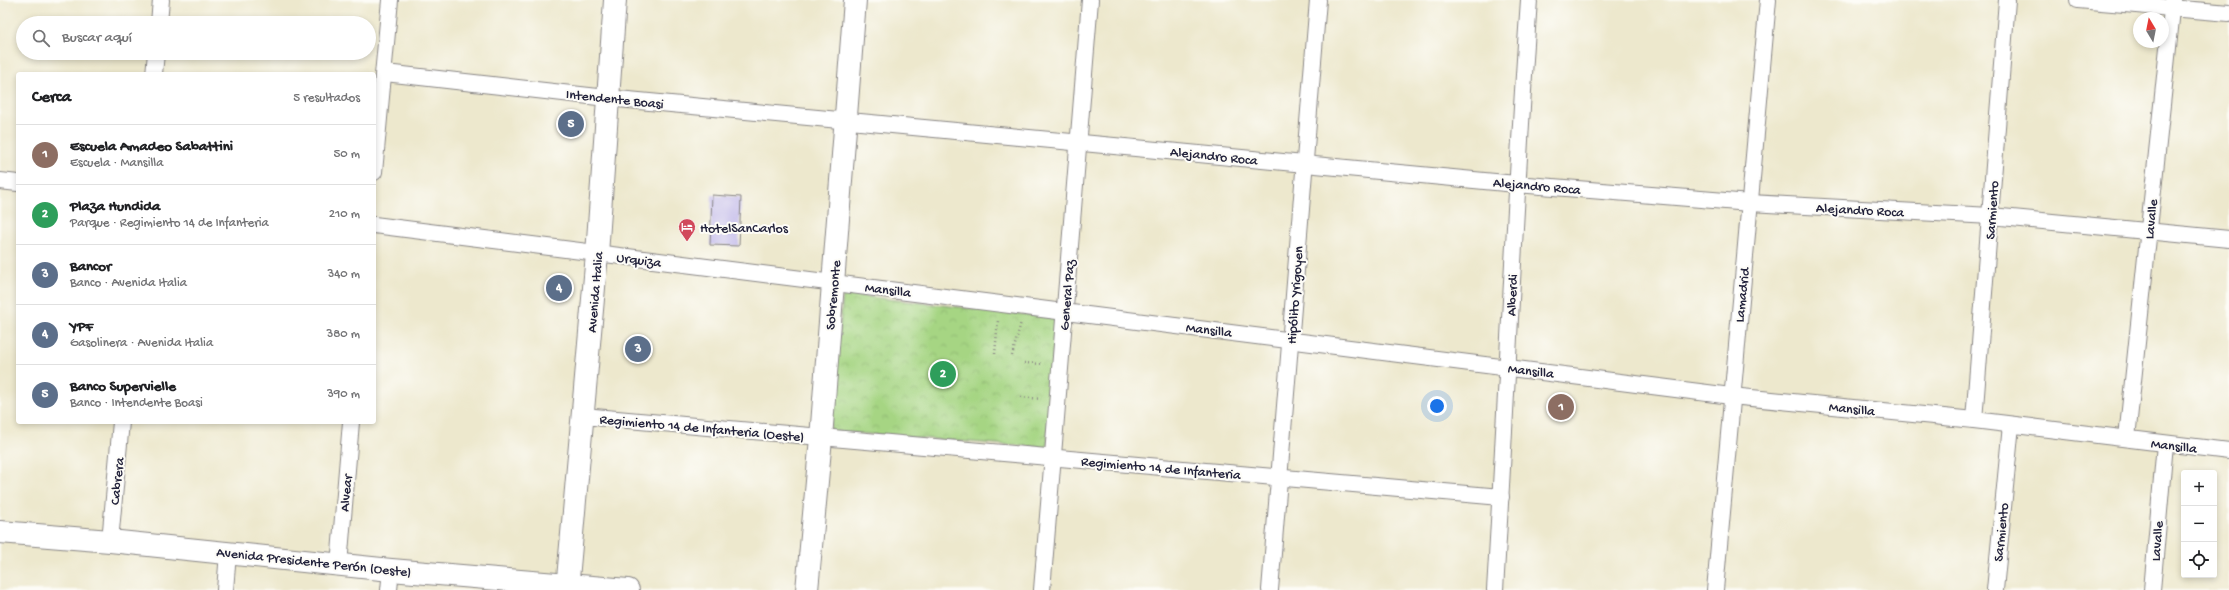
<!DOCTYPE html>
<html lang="es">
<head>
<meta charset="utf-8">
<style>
  :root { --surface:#fff; --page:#f6f6f6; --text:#202124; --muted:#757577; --line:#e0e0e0; --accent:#ea580c }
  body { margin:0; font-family:"Gochi Hand",sans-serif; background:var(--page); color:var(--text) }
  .controls { position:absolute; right:12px; bottom:12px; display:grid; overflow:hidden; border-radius:4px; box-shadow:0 2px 6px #0003 }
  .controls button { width:36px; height:36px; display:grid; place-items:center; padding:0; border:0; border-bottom:1px solid var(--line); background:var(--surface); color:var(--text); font:20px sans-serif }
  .compass { position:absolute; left:2133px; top:12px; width:36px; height:36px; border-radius:50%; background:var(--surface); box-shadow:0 2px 6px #0003; rotate:350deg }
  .you { position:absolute; left:1437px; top:406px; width:14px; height:14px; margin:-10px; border:3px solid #fff; border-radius:50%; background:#1a73e8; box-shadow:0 0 0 6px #1a73e833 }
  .badge { display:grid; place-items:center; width:26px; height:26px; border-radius:50%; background:var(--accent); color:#fff; font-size:13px; font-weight:700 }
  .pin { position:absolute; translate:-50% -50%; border:2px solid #fff; box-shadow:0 1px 4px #0006 }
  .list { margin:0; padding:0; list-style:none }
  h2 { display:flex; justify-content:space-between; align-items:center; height:52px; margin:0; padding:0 16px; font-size:17px }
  h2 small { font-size:13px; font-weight:400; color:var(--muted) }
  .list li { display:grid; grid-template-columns:26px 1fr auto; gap:12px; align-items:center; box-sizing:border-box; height:60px; padding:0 16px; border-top:1px solid var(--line) }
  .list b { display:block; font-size:15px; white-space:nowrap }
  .list p { margin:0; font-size:13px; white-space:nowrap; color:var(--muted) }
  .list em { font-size:13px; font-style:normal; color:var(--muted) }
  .icon { flex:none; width:22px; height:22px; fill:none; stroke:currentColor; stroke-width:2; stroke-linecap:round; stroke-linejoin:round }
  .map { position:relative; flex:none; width:2229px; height:590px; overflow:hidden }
  .search { position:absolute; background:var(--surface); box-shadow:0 2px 6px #0003; left:16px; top:16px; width:360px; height:44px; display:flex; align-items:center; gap:10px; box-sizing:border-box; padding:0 14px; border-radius:22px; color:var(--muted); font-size:15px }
  .panel { position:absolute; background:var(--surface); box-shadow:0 2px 6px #0003; left:16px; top:72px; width:360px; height:352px; border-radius:4px }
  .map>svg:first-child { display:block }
</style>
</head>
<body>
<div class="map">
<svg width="2229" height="590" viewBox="0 0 2229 590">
  <defs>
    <pattern id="park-crowns" width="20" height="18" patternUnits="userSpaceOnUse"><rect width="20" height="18" fill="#a6d583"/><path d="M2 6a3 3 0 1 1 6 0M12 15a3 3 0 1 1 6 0" fill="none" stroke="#8fb772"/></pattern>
  </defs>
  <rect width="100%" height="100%" fill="#fdfcf7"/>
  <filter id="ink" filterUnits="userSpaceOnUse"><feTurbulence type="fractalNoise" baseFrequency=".025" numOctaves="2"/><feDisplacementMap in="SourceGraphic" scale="8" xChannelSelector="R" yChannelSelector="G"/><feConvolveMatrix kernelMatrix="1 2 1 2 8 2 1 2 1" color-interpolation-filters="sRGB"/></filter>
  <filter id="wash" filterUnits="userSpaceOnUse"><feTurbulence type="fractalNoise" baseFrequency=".012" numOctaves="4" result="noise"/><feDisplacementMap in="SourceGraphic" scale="16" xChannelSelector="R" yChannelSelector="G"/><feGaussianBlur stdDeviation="0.9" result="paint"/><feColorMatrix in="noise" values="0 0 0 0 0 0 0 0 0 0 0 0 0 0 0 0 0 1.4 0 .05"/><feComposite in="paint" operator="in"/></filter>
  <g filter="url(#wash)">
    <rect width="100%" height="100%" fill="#ede8cd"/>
    <path fill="url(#park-crowns)" stroke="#647c5f" d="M843 294 1055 318 1047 448 830 431Z"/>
    <g id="blocks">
      <path fill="#afa4e6" d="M712 195 741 197 739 246 710 245Z"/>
    </g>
  </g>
  <g filter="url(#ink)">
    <use href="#blocks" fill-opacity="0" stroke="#888584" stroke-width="1"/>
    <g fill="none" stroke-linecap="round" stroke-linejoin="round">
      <g stroke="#888584" stroke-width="18">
        <g id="minor">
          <path d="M2078 0 2229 13"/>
          <path d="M159 23 161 0"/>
          <path d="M385 73 607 98 1516 184 1750 203 1991 216 2229 239"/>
          <path d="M154 74 156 53"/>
          <path d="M374 172 390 0"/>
          <path d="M0 181 18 183"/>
          <path d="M374 225 1731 396 1974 420 2229 451"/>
          <path d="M583 416 1501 497"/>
          <path d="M1974 420 2007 0"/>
          <path d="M2127 438 2173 0"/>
          <path d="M110 541 121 422"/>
          <path d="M339 565 351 422"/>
          <path d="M225 590 228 553"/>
          <path d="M389 590 391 570"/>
          <path d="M1042 590 1090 0"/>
          <path d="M1270 590 1318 0"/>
          <path d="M1495 590C1507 393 1515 197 1529 0"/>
          <path d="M1715 590 1768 0"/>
          <path d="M1995 590 2011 425"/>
          <path d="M2152 590 2165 444"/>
        </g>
      </g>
      <g stroke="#888584" stroke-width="24">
        <g id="secondary">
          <path d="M0 532 110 541 391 570 628 590"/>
          <path d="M567 590 597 254 615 0"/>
          <path d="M807 590 821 438 855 0"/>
        </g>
      </g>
      <g stroke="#888584" stroke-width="2.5" stroke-dasharray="1 3" stroke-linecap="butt">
        <path d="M995 354 998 320"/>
        <path d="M1012 356 1021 322"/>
        <path d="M1024 363 1044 364"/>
        <path d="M1021 397 1041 399"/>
      </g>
      <use href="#minor" stroke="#fff" stroke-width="16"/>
      <use href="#secondary" stroke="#fff" stroke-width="22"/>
    </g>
  </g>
  <defs>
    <g id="hotel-pin" transform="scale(0.9)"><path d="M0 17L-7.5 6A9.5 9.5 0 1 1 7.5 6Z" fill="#d1495b" stroke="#fdfcf7"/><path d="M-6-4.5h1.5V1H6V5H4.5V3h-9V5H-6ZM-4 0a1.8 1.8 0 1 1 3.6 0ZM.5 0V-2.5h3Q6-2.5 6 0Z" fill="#fff"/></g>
  </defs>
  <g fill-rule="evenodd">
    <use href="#hotel-pin" x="687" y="227"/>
  </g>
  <g text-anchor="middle" stroke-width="4" stroke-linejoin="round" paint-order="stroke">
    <g font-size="14" fill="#22223b" stroke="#fdfcf7">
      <text transform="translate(615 98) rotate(6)" y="5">Intendente Boasi</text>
      <text transform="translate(1214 155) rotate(6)" y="5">Alejandro Roca</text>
      <text transform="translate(1537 185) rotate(5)" y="5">Alejandro Roca</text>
      <text transform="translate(1860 209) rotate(3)" y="5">Alejandro Roca</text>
      <text transform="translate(1991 210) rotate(-86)" y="5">Sarmiento</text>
      <text transform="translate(2150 219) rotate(-84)" y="5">Lavalle</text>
      <text transform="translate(639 259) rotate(7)" y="5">Urquiza</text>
      <text transform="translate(888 289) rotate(7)" y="5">Mansilla</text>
      <text transform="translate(594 292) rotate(-85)" y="5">Avenida Italia</text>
      <text transform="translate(832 295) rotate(-85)" y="5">Sobremonte</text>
      <text transform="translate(1066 295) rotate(-85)" y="5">General Paz</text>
      <text transform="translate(1294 295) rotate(-86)" y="5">Hipólito Yrigoyen</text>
      <text transform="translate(1511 295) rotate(-88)" y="5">Alberdi</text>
      <text transform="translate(1741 295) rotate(-84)" y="5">Lamadrid</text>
      <text transform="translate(1209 329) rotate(7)" y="5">Mansilla</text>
      <text transform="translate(1531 370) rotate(7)" y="5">Mansilla</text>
      <text transform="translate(1852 408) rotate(6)" y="5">Mansilla</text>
      <text transform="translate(702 427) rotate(5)" y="5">Regimiento 14 de Infanteria (Oeste)</text>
      <text transform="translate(2174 445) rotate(7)" y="5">Mansilla</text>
      <text transform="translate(1161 467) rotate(5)" y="5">Regimiento 14 de Infanteria</text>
      <text transform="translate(116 481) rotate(-84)" y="5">Cabrera</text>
      <text transform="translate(345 493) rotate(-85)" y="5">Alvear</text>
      <text transform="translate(2000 532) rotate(-84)" y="5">Sarmiento</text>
      <text transform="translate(2156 541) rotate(-85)" y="5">Lavalle</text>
      <text transform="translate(314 561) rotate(6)" y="5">Avenida Presidente Perón (Oeste)</text>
    </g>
    <g font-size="14" fill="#22223b" stroke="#fdfcf7" text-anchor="start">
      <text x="700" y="232">HotelSanCarlos</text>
    </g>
  </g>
</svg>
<div class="controls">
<button>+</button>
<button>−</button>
<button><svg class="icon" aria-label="locate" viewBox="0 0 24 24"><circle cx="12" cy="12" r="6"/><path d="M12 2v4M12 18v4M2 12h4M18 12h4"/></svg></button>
</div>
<svg class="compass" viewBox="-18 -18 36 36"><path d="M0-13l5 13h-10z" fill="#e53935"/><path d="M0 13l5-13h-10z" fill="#757577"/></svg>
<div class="you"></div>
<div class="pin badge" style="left:1561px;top:407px;background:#8d6e63">1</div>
<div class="pin badge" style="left:943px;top:374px;background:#2e9e5b">2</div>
<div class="pin badge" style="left:638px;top:349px;background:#5c6f8a">3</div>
<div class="pin badge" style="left:559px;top:288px;background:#5c6f8a">4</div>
<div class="pin badge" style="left:571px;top:124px;background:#5c6f8a">5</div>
<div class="search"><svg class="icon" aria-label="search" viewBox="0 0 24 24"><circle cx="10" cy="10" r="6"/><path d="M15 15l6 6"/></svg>Buscar aquí</div>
<section class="panel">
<h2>Cerca<small>5 resultados</small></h2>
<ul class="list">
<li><span class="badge" style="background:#8d6e63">1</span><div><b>Escuela Amadeo Sabattini</b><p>Escuela · Mansilla</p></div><em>50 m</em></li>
<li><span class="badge" style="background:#2e9e5b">2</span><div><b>Plaza Hundida</b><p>Parque · Regimiento 14 de Infanteria</p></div><em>210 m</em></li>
<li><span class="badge" style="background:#5c6f8a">3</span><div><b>Bancor</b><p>Banco · Avenida Italia</p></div><em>340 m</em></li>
<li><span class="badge" style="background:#5c6f8a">4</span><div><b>YPF</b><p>Gasolinera · Avenida Italia</p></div><em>380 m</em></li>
<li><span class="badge" style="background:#5c6f8a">5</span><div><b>Banco Supervielle</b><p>Banco · Intendente Boasi</p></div><em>390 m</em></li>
</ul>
</section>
</div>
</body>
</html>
